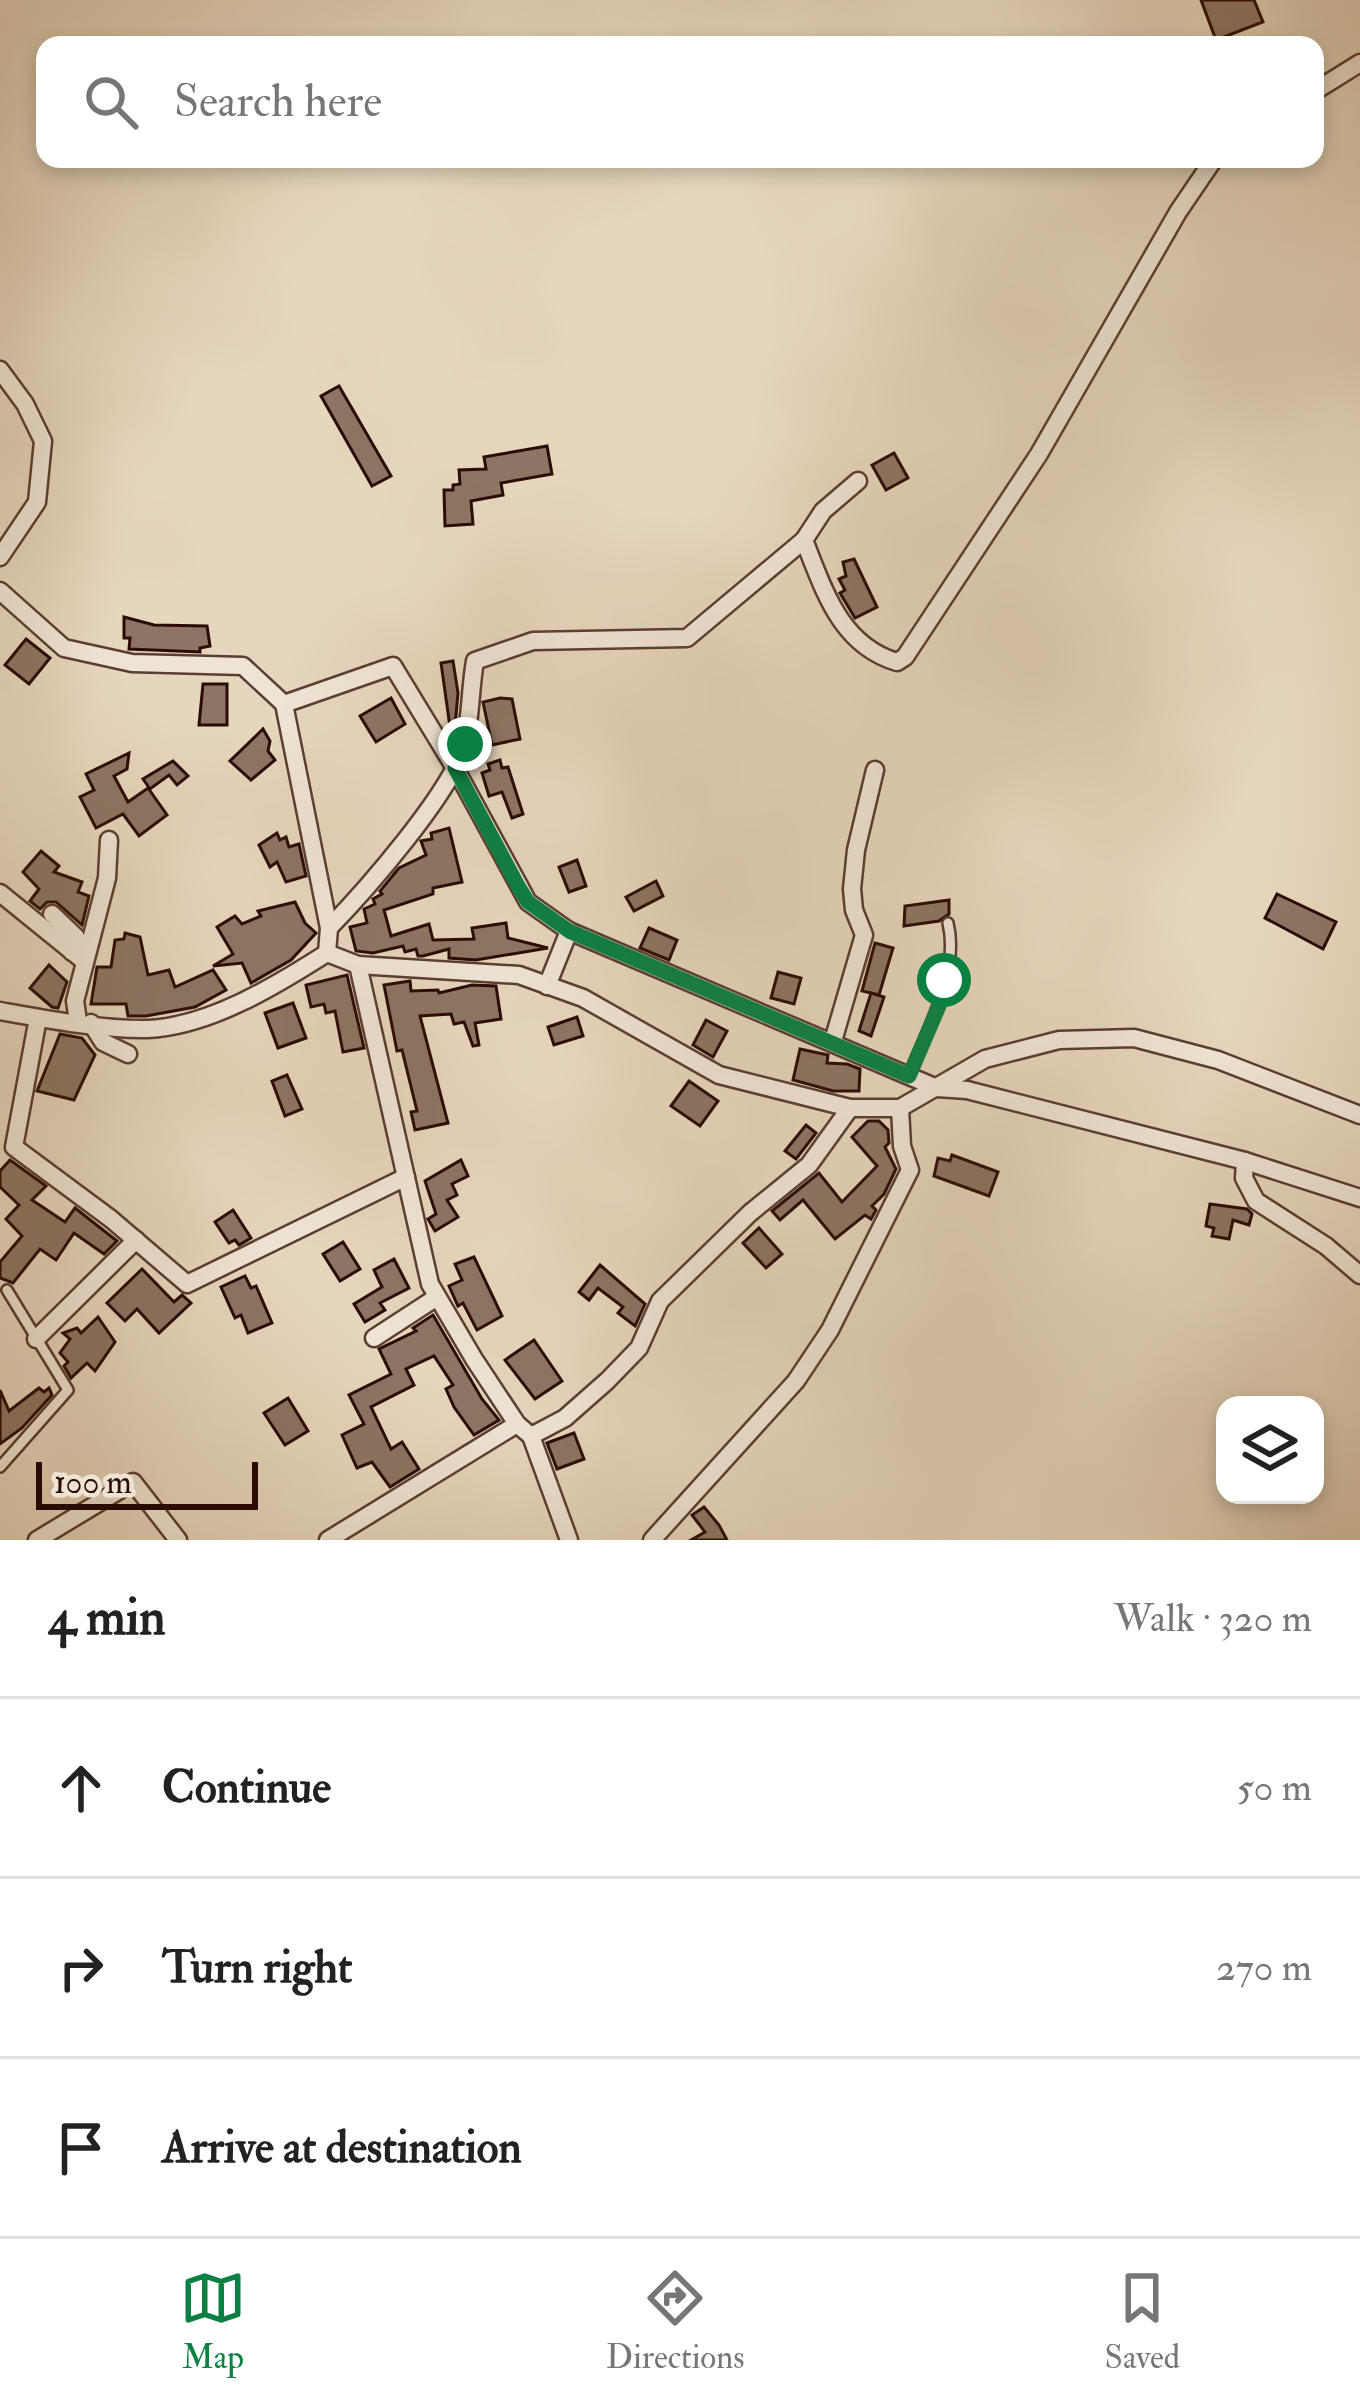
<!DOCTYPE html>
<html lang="en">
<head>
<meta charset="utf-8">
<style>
  :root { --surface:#fff; --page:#f6f6f6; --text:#222; --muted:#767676; --line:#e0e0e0; --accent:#0b8043 }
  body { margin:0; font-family:"IM FELL Double Pica",serif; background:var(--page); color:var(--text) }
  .controls { position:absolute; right:36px; bottom:36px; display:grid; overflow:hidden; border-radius:24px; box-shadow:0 6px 18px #0003 }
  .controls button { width:108px; height:108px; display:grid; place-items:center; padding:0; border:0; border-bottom:3px solid var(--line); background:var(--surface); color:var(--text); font:60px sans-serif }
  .scale { position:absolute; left:36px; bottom:30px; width:222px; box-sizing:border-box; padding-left:12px; border:6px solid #2b0c03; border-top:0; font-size:33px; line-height:42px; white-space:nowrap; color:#2b0c03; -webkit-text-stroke:9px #efe4d4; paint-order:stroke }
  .stop { position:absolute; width:36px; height:36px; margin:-27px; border:9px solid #0b8043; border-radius:50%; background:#fff }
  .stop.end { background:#0b8043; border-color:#fff; box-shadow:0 3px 12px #0008 }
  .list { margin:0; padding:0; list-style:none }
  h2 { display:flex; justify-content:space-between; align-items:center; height:156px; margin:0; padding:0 48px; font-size:51px }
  h2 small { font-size:39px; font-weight:400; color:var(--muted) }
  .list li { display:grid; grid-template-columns:78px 1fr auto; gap:36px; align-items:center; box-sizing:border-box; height:180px; padding:0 48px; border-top:3px solid var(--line) }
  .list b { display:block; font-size:45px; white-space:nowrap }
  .list em { font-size:39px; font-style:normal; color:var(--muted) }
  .icon { flex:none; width:66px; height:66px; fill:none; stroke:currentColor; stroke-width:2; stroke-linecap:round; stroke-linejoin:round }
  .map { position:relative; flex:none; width:1360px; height:1540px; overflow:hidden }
  .search { position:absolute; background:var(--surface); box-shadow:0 6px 18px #0003; left:36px; right:36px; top:36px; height:132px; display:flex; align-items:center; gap:30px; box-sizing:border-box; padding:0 42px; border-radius:24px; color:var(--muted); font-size:45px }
  .sheet { height:696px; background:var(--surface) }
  nav { display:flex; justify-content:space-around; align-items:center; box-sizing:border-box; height:168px; border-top:3px solid var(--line); background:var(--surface); font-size:33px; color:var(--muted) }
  nav a { display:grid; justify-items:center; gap:6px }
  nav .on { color:var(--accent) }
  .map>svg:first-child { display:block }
</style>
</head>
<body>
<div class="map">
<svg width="1360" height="1540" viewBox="0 0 1360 1540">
  <rect width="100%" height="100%" fill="#e6d6bd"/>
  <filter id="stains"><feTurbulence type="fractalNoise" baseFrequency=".00167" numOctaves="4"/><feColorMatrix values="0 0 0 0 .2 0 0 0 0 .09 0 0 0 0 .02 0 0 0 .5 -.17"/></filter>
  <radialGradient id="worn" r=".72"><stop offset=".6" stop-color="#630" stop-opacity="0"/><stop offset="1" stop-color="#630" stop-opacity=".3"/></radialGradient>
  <g fill="#8c7564" stroke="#2b0c03" stroke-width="3">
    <path d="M1201 0H1254L1263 22 1216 40Z"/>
    <path d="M339 386 391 476 372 486 321 396Z"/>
    <path d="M547 446 552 474 501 483 503 495 471 501 473 524 445 526 444 490H453V485L460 484 459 470 486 469 484 457Z"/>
    <path d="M894 453 908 478 886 490 872 465Z"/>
    <path d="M854 559 877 607 855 618 840 593 845 590 839 579 846 576 843 562Z"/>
    <path d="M124 617 154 625 207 626 210 646 200 648V652L129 649 130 638H124Z"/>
    <path d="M26 639 50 658 29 684 5 665Z"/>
    <path d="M453 661 458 693 455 726 450 727 441 663Z"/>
    <path d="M203 684H227V725H199Z"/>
    <path d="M391 698 405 724 376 742 360 716Z"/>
    <path d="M500 698 512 699 520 739 492 745 483 702Z"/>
    <path d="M263 729 270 741 268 751 275 760 251 780 230 761Z"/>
    <path d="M129 753 127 769 114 776 128 802 148 788 167 815 139 836 123 814 96 828 80 797 94 790 86 774Z"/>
    <path d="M500 760 502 768 508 767 523 814 512 818 502 792 489 796 482 773 490 770 488 764Z"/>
    <path d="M173 761 188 776 177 785 169 775 150 789 143 779Z"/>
    <path d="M449 828 462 882 433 888V894L384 910 391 936 429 924 433 940 474 939 472 928 506 923 508 938 548 948 476 960 449 958V949L423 956H418L416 949 405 952 403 946 373 953 356 951 350 927 367 923 364 909 375 904 373 899 382 894 380 891 399 868 426 855 421 841 432 839 431 833Z"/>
    <path d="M277 833 280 840 286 837 289 847 299 844 306 876 286 882 277 862 270 867 259 845Z"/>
    <path d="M41 851 59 866 54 872 82 882 78 892 89 896 82 925 56 902H47L40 909 30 901 39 889 23 872Z"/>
    <path d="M577 860 586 886 569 892 559 867Z"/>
    <path d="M656 881 663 896 634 911 626 897Z"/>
    <path d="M1277 894 1336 922 1323 949 1265 918Z"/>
    <path d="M949 900V914L939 921 904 926 905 906Z"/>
    <path d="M295 902 305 923 316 933 291 960 251 983 242 963 213 966 233 954 217 927 235 916 242 924 261 916 258 911Z"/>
    <path d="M649 928 677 940 669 960 640 948Z"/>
    <path d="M125 933 140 937 148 975 169 970 175 987 213 970 226 990 195 1007 146 1016H128L126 1004H91L97 967H111L115 940 124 939Z"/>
    <path d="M875 943 893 948 879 995 862 991Z"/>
    <path d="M49 965 67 982 58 1008 52 1007 30 988Z"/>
    <path d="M778 972 801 978 794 1004 771 998Z"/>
    <path d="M347 975 364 1048 343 1052 335 1011 326 1013 324 1004 311 1007 306 985Z"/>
    <path d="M410 981 411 991 438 990 439 993 472 985 496 986 501 1019 475 1023 479 1045 473 1046 464 1022 454 1024 451 1014 420 1016 448 1123 415 1130 411 1112 417 1111 402 1050 397 1051 384 985Z"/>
    <path d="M871 993 884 997 871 1036 859 1031Z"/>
    <path d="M293 1003 306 1038 278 1048 265 1013Z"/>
    <path d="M577 1017 583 1036 554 1045 548 1027Z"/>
    <path d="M706 1020 727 1031 713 1057 693 1045Z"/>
    <path d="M60 1034 82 1038 95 1055 74 1100 37 1091Z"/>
    <path d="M800 1049 828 1055 827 1063 847 1064 860 1069 859 1091H833L793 1080Z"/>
    <path d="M287 1075 302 1109 285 1116 272 1081Z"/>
    <path d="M689 1081 718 1101 700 1126 671 1106Z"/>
    <path d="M868 1121H879L888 1130 889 1143 885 1147 896 1169 884 1194 872 1206 876 1210 871 1219 865 1215 835 1239 803 1200 780 1220 772 1211 819 1173 842 1202 877 1166 852 1137Z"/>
    <path d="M806 1125 816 1133 796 1159 785 1151Z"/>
    <path d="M952 1155 998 1172 989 1196 934 1176 938 1158 950 1161Z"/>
    <path d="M10 1160 46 1186 32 1200 65 1222 75 1208 117 1241 104 1254 74 1233 56 1260 40 1249 13 1283 0 1278V1262L22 1236 6 1219 19 1205 0 1187V1171Z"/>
    <path d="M461 1160 468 1176 452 1184 457 1195 447 1200 458 1217 435 1231 428 1219 436 1214 425 1181Z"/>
    <path d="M1210 1204 1247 1209 1252 1214 1249 1225 1233 1220 1229 1239 1212 1236 1214 1228 1206 1226Z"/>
    <path d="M233 1210 251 1238 239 1245 235 1240 229 1243 215 1222Z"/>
    <path d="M759 1228 782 1254 766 1268 743 1243Z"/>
    <path d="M343 1242 360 1269 340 1281 323 1254Z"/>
    <path d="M474 1257 502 1316 477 1330 463 1303 458 1306 449 1286 462 1280 455 1264Z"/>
    <path d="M394 1259 409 1288 380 1303 385 1310 365 1322 354 1304 382 1287 374 1270Z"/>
    <path d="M600 1265 645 1304 635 1326 618 1313 623 1307 598 1288 589 1300 579 1292Z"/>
    <path d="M142 1269 174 1302 182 1295 191 1303 159 1333 137 1309 125 1321 107 1303Z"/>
    <path d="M245 1276 251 1288 256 1286 272 1323 248 1333 241 1315 235 1318 221 1287Z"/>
    <path d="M433 1315 482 1399 499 1420 474 1435 454 1407 446 1389 453 1385 434 1356 406 1369 414 1385 371 1407 391 1449 402 1442 419 1469 390 1487 372 1462 357 1468 342 1435 364 1424 349 1395 391 1374 379 1349 416 1331 413 1328Z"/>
    <path d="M98 1317 115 1342 95 1371 87 1363 71 1378 64 1366 68 1362 60 1353 70 1339 63 1333 77 1328 81 1333Z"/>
    <path d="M534 1340 562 1381 535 1399 505 1360Z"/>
    <path d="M39 1388 44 1392 49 1388 52 1395 22 1428 0 1444V1390L9 1411Z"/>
    <path d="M288 1398 308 1431 285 1445 264 1413Z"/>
    <path d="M574 1433 584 1459 557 1469 547 1443Z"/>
    <path d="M704 1507 719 1525 727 1540H691L705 1532 692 1515Z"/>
  </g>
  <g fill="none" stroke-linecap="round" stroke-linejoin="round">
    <g stroke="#5a3e32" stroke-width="14">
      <g id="lane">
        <path d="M909 1075C927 1030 960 972 948 923"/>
        <path d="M0 1467 68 1390 7 1290"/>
      </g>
    </g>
    <g stroke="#5a3e32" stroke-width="21">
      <g id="street">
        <path d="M1315 91 1360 63"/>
        <path d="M0 370 25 404 43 441 37 502 0 557"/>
        <path d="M804 540C824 590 840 645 897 662L905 657 1039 454 1178 212 1214 159"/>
        <path d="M0 591 64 648 132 663 243 666 284 704 329 928 327 953"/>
        <path d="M284 704 393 666 455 768 528 902 569 931 937 1088 967 1090 1245 1161 1360 1198"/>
        <path d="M0 893 84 961"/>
        <path d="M52 914 76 937 72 952"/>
        <path d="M329 928C365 891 451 793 464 746 471 719 470 689 475 661L533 641 687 638 804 540 823 511 858 481"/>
        <path d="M358 965 430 1284 474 1359 517 1424 531 1436 569 1540"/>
        <path d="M547 986 569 931"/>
        <path d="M0 1011C45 1019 103 1030 148 1029 210 1026 277 985 327 953L358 965 519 975 583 998 719 1075 850 1108H900L985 1059 1059 1040 1134 1038 1218 1060 1360 1115"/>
        <path d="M38 1018 14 1147 111 1219 187 1284 406 1177"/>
        <path d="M78 1021 75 1001 107 878 109 840"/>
        <path d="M91 1023 103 1042 128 1054"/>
        <path d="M833 1041 864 935 854 910 852 889 856 850 875 770"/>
        <path d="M1245 1161 1244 1178 1256 1201 1326 1246 1360 1275"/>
        <path d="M374 1338 437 1297"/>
        <path d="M36 1339 136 1240"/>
        <path d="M531 1436 565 1418 607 1381 639 1348 660 1301 750 1213 809 1165 850 1108"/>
        <path d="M37 1540 133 1482 178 1540"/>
        <path d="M328 1540 517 1424"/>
        <path d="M652 1540 796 1381 830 1330 910 1170 902 1146 900 1108"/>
      </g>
    </g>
    <use href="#lane" stroke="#efe4d4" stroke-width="9"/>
    <use href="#street" stroke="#efe4d4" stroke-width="16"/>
  </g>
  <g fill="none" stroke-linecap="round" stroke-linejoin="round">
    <path stroke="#0b8043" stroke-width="15" d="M465 744 455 768 518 886 528 902 569 931 909 1076 939 1006 944 980"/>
  </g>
  <rect width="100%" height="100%" filter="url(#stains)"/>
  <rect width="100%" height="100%" fill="url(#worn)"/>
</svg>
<div class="controls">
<button><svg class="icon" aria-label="layers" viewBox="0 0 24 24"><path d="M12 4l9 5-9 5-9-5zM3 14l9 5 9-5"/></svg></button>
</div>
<div class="scale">100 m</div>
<div class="stop" style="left:944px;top:980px"></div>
<div class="stop end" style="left:465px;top:744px"></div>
<div class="search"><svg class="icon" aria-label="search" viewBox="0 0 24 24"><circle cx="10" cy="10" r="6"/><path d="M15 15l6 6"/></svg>Search here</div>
</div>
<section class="sheet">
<h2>4 min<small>Walk · 320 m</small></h2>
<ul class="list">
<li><svg class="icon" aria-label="ahead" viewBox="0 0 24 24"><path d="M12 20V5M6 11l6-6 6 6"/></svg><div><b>Continue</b></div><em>50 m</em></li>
<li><svg class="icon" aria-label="right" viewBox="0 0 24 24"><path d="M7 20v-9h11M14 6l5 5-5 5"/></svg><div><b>Turn right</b></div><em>270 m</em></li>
<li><svg class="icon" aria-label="arrive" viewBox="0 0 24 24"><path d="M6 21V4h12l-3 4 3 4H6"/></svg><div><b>Arrive at destination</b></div></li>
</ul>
</section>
<nav>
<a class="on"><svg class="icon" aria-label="map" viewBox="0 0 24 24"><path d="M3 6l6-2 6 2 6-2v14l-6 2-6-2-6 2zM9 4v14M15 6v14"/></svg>Map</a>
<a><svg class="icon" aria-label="directions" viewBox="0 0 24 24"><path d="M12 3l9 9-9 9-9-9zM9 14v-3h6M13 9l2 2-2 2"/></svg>Directions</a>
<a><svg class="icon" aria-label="saved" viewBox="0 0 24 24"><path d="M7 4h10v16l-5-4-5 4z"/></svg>Saved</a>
</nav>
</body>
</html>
